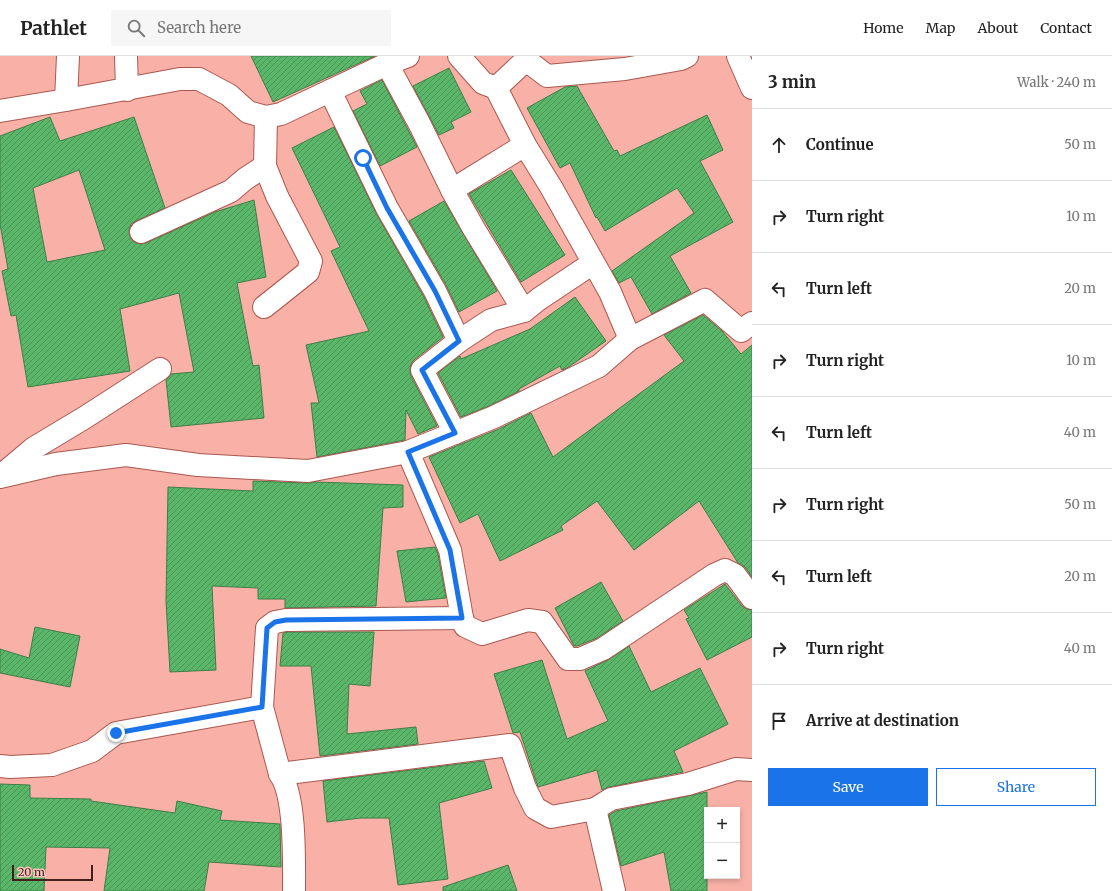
<!DOCTYPE html>
<html lang="en">
<head>
<meta charset="utf-8">
<style>
  :root { --surface:#fff; --page:#f6f6f6; --text:#222; --muted:#767676; --line:#e0e0e0; --accent:#1a73e8 }
  body { margin:0; font-family:Merriweather,serif; background:var(--page); color:var(--text) }
  .controls { position:absolute; right:12px; bottom:12px; display:grid; overflow:hidden; border-radius:0px; box-shadow:0 2px 6px #0003 }
  .controls button { width:36px; height:36px; display:grid; place-items:center; padding:0; border:0; border-bottom:1px solid var(--line); background:var(--surface); color:var(--text); font:20px sans-serif }
  .scale { position:absolute; left:12px; bottom:10px; width:81px; box-sizing:border-box; padding-left:4px; border:2px solid #411f1b; border-top:0; font-size:11px; line-height:14px; white-space:nowrap; color:#411f1b; -webkit-text-stroke:3px #fbc3bc; paint-order:stroke }
  .stop { position:absolute; width:12px; height:12px; margin:-9px; border:3px solid #1a73e8; border-radius:50%; background:#fff }
  .stop.end { background:#1a73e8; border-color:#fff; box-shadow:0 1px 4px #0008 }
  .list { margin:0; padding:0; list-style:none }
  h2 { display:flex; justify-content:space-between; align-items:center; height:52px; margin:0; padding:0 16px; font-size:17px }
  h2 small { font-size:13px; font-weight:400; color:var(--muted) }
  .list li { display:grid; grid-template-columns:26px 1fr auto; gap:12px; align-items:center; box-sizing:border-box; height:72px; padding:0 16px; border-top:1px solid var(--line) }
  .list b { display:block; font-size:15px; white-space:nowrap }
  .list em { font-size:13px; font-style:normal; color:var(--muted) }
  .actions { display:flex; gap:8px; padding:12px 16px }
  .actions a { flex:1; padding:9px 0; border:1px solid var(--accent); border-radius:0px; text-align:center; font-size:14px; color:var(--accent) }
  .actions .main { background:var(--accent); color:#fff }
  .icon { flex:none; width:22px; height:22px; fill:none; stroke:currentColor; stroke-width:2; stroke-linecap:round; stroke-linejoin:round }
  .map { position:relative; flex:none; width:752px; height:835px; overflow:hidden }
  header { display:flex; align-items:center; gap:24px; box-sizing:border-box; height:56px; padding:0 20px; background:var(--surface); border-bottom:1px solid var(--line) }
  header strong { font-size:19px }
  nav { display:flex; gap:22px; margin-inline-start:auto; font-size:14px }
  .search { width:280px; height:36px; background:var(--page); display:flex; align-items:center; gap:10px; box-sizing:border-box; padding:0 14px; border-radius:0px; color:var(--muted); font-size:15px }
  main { display:flex }
  aside { flex:1; background:var(--surface) }
  .map>svg:first-child { display:block }
</style>
</head>
<body>
<header>
<strong>Pathlet</strong>
<div class="search"><svg class="icon" aria-label="search" viewBox="0 0 24 24"><circle cx="10" cy="10" r="6"/><path d="M15 15l6 6"/></svg>Search here</div>
<nav><a>Home</a><a>Map</a><a>About</a><a>Contact</a></nav>
</header>
<main>
<div class="map">
<svg width="752" height="835" viewBox="0 0 752 835">
  <defs>
    <pattern id="building-hatch" width="6" height="6" patternUnits="userSpaceOnUse"><rect width="6" height="6" fill="#5ab769"/><path d="M-1 1l2-2M0 6l6-6M5 7l2-2" fill="none" stroke="#4c9456"/></pattern>
  </defs>
  <rect width="100%" height="100%" fill="#f9b1a7"/>
  <g fill="url(#building-hatch)" stroke="#3d7e47" fill-rule="evenodd">
    <path d="M251 0H375L273 46Z"/>
    <path d="M449 12 471 56 451 66 454 72 439 79 413 30Z"/>
    <path d="M382 24 417 91 380 110 353 55 367 48 360 35Z"/>
    <path d="M577 30 614 95 617 94 620 100 707 59 723 94 700 105 733 166 670 200 691 237 652 258 631 221 619 227 612 215 694 157 677 132 605 175 597 161 596 162 570 107 560 112 527 52 565 31Z"/>
    <path d="M50 61 60 85 134 61 165 152 136 165 131 168 129 174 130 181 134 186 140 188 146 187 215 156 254 144 266 221 237 227 253 310 259 309 264 362 171 371 166 324 171 318 194 316 179 237 120 253 130 315 28 331 16 259 11 260 2 215 8 213 0 168V80ZM79 114 105 194 47 206 33 132Z"/>
    <path d="M334 71 376 157 424 241 443 281 414 304 411 308 410 314 411 320 437 370 418 378 406 354 405 384 317 401 311 347H319L306 289 369 275 331 195 340 191 292 92Z"/>
    <path d="M511 114 565 199 521 226 469 138Z"/>
    <path d="M444 145 497 235 459 256 446 229 409 165Z"/>
    <path d="M575 241 606 285 567 312 562 314 560 310 519 333V335L489 350 461 361 438 317 460 300 461 303 530 273Z"/>
    <path d="M703 259 722 275 741 298 752 289V521L745 511 738 507 699 445 634 494 597 445 561 470 563 474 500 505 478 458 460 467 429 401 499 373 531 357 553 401 684 305 664 279Z"/>
    <path d="M253 425 307 427 316 426 403 429V451L383 452 376 550 285 552V543H258V532L212 530 216 614 170 616 166 545 168 431 253 435Z"/>
    <path d="M435 491 438 498 446 542 406 546 397 495Z"/>
    <path d="M601 526 623 565 597 582 577 590H574L555 552Z"/>
    <path d="M725 528 742 550 747 553 752 554V581L707 604 686 563 689 562 684 554Z"/>
    <path d="M35 571 80 580 70 631 0 617V593L29 602Z"/>
    <path d="M287 576H374L370 630 349 628 347 678 416 671 418 688 320 700 311 610H280L283 577Z"/>
    <path d="M629 590 651 636 700 612 728 668 674 695 683 716 609 731 602 734 597 714 538 731 520 676 513 677 494 618 542 604 567 683 608 665 585 615 608 604Z"/>
    <path d="M484 705 492 732 439 747 448 823 398 829 389 762H361L327 766 323 725Z"/>
    <path d="M0 728 30 729V742L91 743V745L175 757 177 745 222 755 220 764 280 768 281 811 209 806 204 835H104L110 792 46 791 44 835H0Z"/>
    <path d="M707 736V835H671L664 796 621 810 609 759 616 755Z"/>
    <path d="M508 809 517 835H443V831Z"/>
  </g>
  <g fill="none" stroke-linecap="round" stroke-linejoin="round">
    <g stroke="#a9584f" stroke-width="24">
      <g id="minor">
        <path d="M126 0 127 34"/>
        <path d="M459 0 483 27 496 32 525 89 551 131 610 236 630 283"/>
        <path d="M738 0 752 32"/>
        <path d="M387 8 419 67 452 134 474 173 524 255"/>
        <path d="M496 32 526 4 547 20 625 13 681 3 687 0"/>
        <path d="M330 35 387 152 435 235 459 285"/>
        <path d="M66 44 68 0"/>
        <path d="M0 55 66 44 180 23H199L229 39 248 56 266 61 281 58 387 8 408 0"/>
        <path d="M452 134 525 89"/>
        <path d="M141 176 231 135 245 123 265 110"/>
        <path d="M264 251 308 216 311 205 277 140 265 110 266 61"/>
        <path d="M455 377 422 314 459 285 491 264 524 255 539 243 593 207"/>
        <path d="M408 396 450 494 462 562 465 570 482 578 528 564 542 566 568 603H580L603 593 714 519 725 514 735 519 752 542"/>
        <path d="M3 418 34 392 84 362 160 313"/>
        <path d="M0 421 56 408 126 399 198 409 308 415 408 396 494 361 599 310 630 283 705 244 741 275 752 267"/>
        <path d="M0 710 10 711 52 709 92 695 116 677 262 651"/>
        <path d="M280 718 510 689 525 732 535 752 551 761 595 753 611 743 688 728 736 713 752 714"/>
        <path d="M595 753 614 835"/>
        <path d="M294 835C294 807 296 740 280 718L262 651 267 572 275 566 286 564 462 562"/>
      </g>
    </g>
    <use href="#minor" stroke="#fff" stroke-width="22"/>
  </g>
  <g fill="none" stroke-linecap="round" stroke-linejoin="round">
    <path stroke="#1a73e8" stroke-width="5" d="M116 677 262 651 267 572 275 566 286 564 462 562 450 494 408 396 455 377 422 314 459 285 435 235 387 152 363 102"/>
  </g>
</svg>
<div class="controls">
<button>+</button>
<button>−</button>
</div>
<div class="scale">20 m</div>
<div class="stop" style="left:363px;top:102px"></div>
<div class="stop end" style="left:116px;top:677px"></div>
</div>
<aside>
<h2>3 min<small>Walk · 240 m</small></h2>
<ul class="list">
<li><svg class="icon" aria-label="ahead" viewBox="0 0 24 24"><path d="M12 20V5M6 11l6-6 6 6"/></svg><div><b>Continue</b></div><em>50 m</em></li>
<li><svg class="icon" aria-label="right" viewBox="0 0 24 24"><path d="M7 20v-9h11M14 6l5 5-5 5"/></svg><div><b>Turn right</b></div><em>10 m</em></li>
<li><svg class="icon" aria-label="left" viewBox="0 0 24 24"><path d="M17 20v-9H6M10 6l-5 5 5 5"/></svg><div><b>Turn left</b></div><em>20 m</em></li>
<li><svg class="icon" aria-label="right" viewBox="0 0 24 24"><path d="M7 20v-9h11M14 6l5 5-5 5"/></svg><div><b>Turn right</b></div><em>10 m</em></li>
<li><svg class="icon" aria-label="left" viewBox="0 0 24 24"><path d="M17 20v-9H6M10 6l-5 5 5 5"/></svg><div><b>Turn left</b></div><em>40 m</em></li>
<li><svg class="icon" aria-label="right" viewBox="0 0 24 24"><path d="M7 20v-9h11M14 6l5 5-5 5"/></svg><div><b>Turn right</b></div><em>50 m</em></li>
<li><svg class="icon" aria-label="left" viewBox="0 0 24 24"><path d="M17 20v-9H6M10 6l-5 5 5 5"/></svg><div><b>Turn left</b></div><em>20 m</em></li>
<li><svg class="icon" aria-label="right" viewBox="0 0 24 24"><path d="M7 20v-9h11M14 6l5 5-5 5"/></svg><div><b>Turn right</b></div><em>40 m</em></li>
<li><svg class="icon" aria-label="arrive" viewBox="0 0 24 24"><path d="M6 21V4h12l-3 4 3 4H6"/></svg><div><b>Arrive at destination</b></div></li>
</ul>
<div class="actions"><a class="main">Save</a><a>Share</a></div>
</aside>
</main>
</body>
</html>
